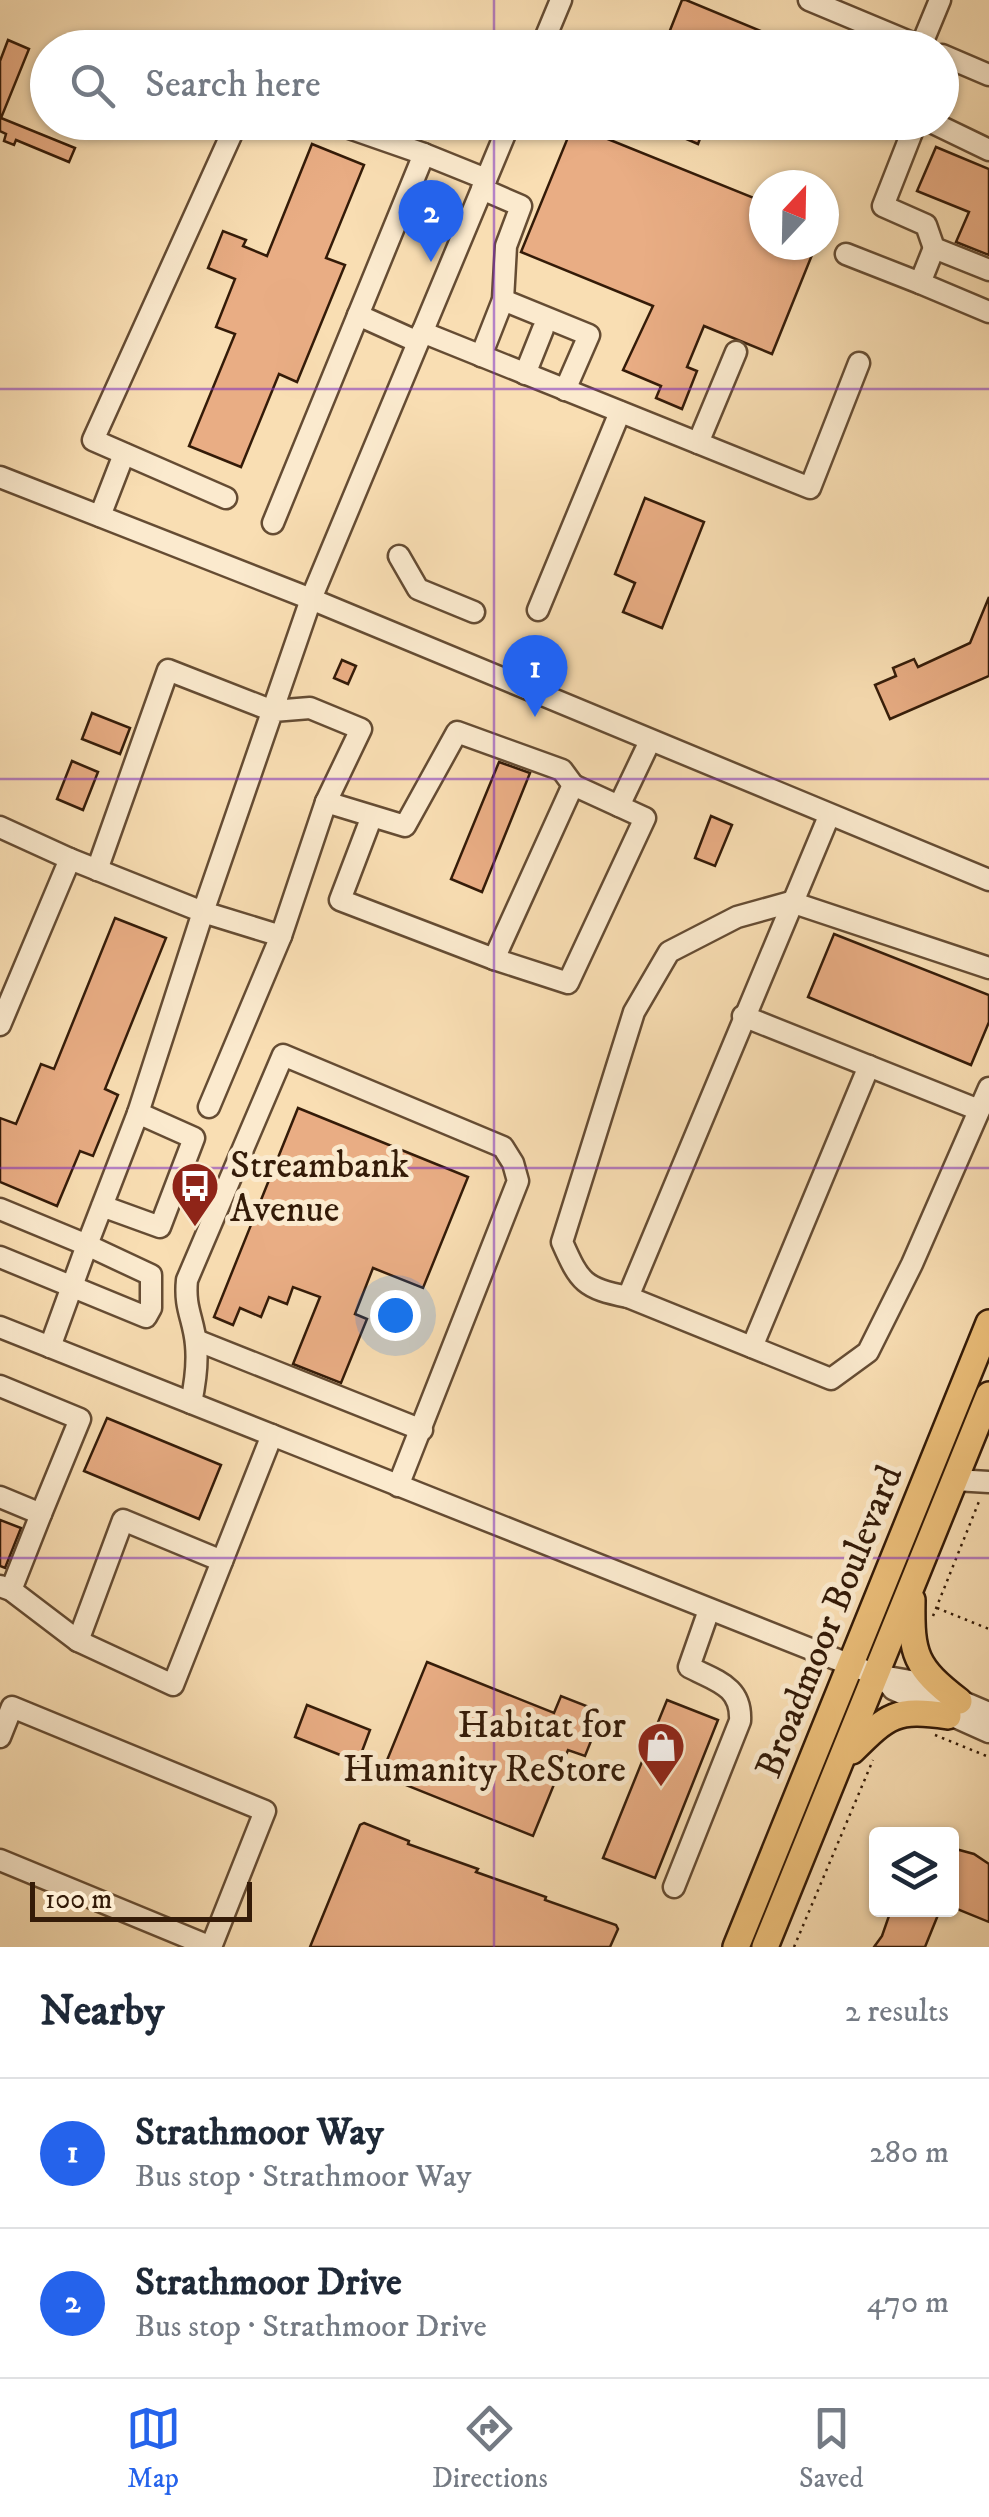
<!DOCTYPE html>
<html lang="en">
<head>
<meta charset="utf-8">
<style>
  :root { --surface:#fff; --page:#f2f2f3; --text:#1f2937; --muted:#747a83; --line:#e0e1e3; --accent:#2563eb }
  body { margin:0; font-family:"IM FELL DW Pica",serif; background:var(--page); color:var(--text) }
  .controls { position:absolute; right:30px; bottom:30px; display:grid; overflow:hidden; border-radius:10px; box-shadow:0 2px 8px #0004 }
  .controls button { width:90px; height:90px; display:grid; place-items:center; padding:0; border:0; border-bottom:2px solid var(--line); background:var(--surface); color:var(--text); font:50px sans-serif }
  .compass { position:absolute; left:749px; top:170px; width:90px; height:90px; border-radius:50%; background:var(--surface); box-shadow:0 2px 8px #0004; rotate:22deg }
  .scale { position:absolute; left:30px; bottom:25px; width:222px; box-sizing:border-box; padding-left:10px; border:5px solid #341b08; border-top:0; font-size:28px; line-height:35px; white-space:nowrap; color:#341b08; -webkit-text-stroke:8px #fbeace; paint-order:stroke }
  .you { position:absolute; left:395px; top:1315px; width:35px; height:35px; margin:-25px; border:8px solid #fff; border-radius:50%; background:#1a73e8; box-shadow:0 0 0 15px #1a73e833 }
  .badge { display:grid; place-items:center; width:65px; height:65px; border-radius:50%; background:var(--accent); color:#fff; font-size:32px; font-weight:700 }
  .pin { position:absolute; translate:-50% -82px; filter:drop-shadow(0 2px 5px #0008) }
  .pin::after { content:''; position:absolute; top:52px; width:35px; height:30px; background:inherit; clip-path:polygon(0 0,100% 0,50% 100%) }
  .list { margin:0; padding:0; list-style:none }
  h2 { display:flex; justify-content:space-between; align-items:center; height:130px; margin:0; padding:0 40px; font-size:42px }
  h2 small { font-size:32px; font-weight:400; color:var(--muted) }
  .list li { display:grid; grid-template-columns:65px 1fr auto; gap:30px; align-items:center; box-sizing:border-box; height:150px; padding:0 40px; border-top:2px solid var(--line) }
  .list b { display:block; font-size:38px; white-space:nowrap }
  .list p { margin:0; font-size:32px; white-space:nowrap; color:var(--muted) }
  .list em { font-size:32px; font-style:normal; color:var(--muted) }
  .icon { flex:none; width:55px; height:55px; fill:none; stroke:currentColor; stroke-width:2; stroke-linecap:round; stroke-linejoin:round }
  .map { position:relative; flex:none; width:989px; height:1947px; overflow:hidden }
  .search { position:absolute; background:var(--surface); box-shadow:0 2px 8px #0004; left:30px; right:30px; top:30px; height:110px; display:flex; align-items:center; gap:25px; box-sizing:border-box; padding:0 35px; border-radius:55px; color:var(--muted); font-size:38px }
  .sheet { height:430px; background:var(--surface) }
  nav { display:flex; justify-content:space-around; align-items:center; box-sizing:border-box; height:140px; border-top:2px solid var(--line); background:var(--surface); font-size:28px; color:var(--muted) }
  nav a { display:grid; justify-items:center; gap:5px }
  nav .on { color:var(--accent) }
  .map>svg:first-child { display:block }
</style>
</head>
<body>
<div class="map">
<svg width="989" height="1947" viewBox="0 0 989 1947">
  <rect width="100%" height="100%" fill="#f9deb3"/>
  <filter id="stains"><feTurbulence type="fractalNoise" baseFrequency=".002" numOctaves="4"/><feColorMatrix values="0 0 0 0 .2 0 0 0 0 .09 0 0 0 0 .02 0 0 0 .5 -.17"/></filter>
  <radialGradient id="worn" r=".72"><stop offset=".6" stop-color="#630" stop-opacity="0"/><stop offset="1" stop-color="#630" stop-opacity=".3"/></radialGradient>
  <g fill="#e9ad84" stroke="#341b08" stroke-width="2.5">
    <path d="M682 0H686L802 48H663Z"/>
    <path d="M8 40 29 49 1 118 75 148 69 162 16 140 14 145 4 141 6 134 0 131V61Z"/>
    <path d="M647 122H706L698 144Z"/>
    <path d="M573 125 764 202V245H816L772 354 704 326 687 367 697 371 682 409 656 398 661 386 623 370 653 306 521 252Z"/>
    <path d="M312 144 364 165 326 258 345 265 297 382 279 374 241 467 189 446 235 334 216 327 235 279 208 268 223 231 246 240 243 246 267 256Z"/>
    <path d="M936 147 989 169V255L956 242 969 212 917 191Z"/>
    <path d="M645 498 704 522 662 628 623 612 635 583 615 574Z"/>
    <path d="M989 597V676L890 719 875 685 896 676 893 668 914 659 918 667 970 643Z"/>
    <path d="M342 660 356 666 348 684 334 678Z"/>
    <path d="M92 713 130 728 120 754 82 739Z"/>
    <path d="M72 761 98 772 83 810 57 799Z"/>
    <path d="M499 762 530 773 482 892 451 879Z"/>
    <path d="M711 816 732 825 715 866 695 858Z"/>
    <path d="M115 918 166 938 105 1089 118 1095 93 1156 80 1151 57 1206 0 1182V1118L16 1124 41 1064 54 1069Z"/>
    <path d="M834 934 989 995V1022L971 1065 808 997Z"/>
    <path d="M298 1108 468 1177 423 1288 373 1268 355 1314 367 1319 341 1383 293 1364 320 1297 293 1287 287 1304 269 1297 261 1317 240 1308 233 1325 214 1317Z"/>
    <path d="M107 1418 221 1465 199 1519 84 1471Z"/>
    <path d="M0 1520 21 1528 5 1568 0 1566Z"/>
    <path d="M427 1662 554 1713 561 1696 594 1709 599 1721 585 1756 568 1750 533 1836 381 1775Z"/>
    <path d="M667 1700 718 1720 655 1878 603 1858Z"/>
    <path d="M307 1705 370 1730 358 1762 295 1737Z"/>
    <path d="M364 1823 409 1841 408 1844 478 1869 476 1872 546 1897 545 1900 616 1925 618 1929 610 1947H310L360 1825Z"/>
    <path d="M952 1848 974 1854 989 1864V1922L952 1907Z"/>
    <path d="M891 1910H940L925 1947H874L882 1936Z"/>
  </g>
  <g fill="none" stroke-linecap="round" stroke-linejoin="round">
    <g stroke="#654c33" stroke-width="25">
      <g id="minor">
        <path d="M809 0 924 48"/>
        <path d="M921 46 940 0"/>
        <path d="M541 48 561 0"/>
        <path d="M942 55 989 75"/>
        <path d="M332 122 424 154"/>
        <path d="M916 122 883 206 926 225 934 248 989 270"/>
        <path d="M931 122 989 150"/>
        <path d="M846 254 920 283 934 248"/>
        <path d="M920 283 989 312"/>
        <path d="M503 300 589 335 565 390"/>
        <path d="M358 315 418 342"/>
        <path d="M422 332 810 488 859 363"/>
        <path d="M481 356 503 300 506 246 521 206 482 189"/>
        <path d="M525 374 543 329"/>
        <path d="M698 443 736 352"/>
        <path d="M0 477 311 599 989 880"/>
        <path d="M226 498 93 440 237 122"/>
        <path d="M100 516 124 454"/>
        <path d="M273 523 424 154 486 179"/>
        <path d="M399 556 418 589 474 612"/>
        <path d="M538 610 620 412"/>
        <path d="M326 802 405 826 457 732 562 770 573 785 494 959 340 900 372 816"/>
        <path d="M619 806 650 741"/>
        <path d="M0 827 70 859"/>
        <path d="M97 870 168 670 273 711 310 708 361 729 326 802 281 936 203 912 311 599 510 122"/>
        <path d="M494 959 568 983 645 818 573 785"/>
        <path d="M989 968 791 902 737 917 669 952 634 1012 562 1242C580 1283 584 1288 628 1297L831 1379 868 1352 912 1264 989 1088"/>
        <path d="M743 1016 979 1110"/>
        <path d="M0 1025 70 859 203 912 138 1113"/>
        <path d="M209 1107 281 936"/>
        <path d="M0 1209 87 1245 50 1347"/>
        <path d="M0 1257 146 1317 151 1308V1275L87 1245 138 1113 194 1138 160 1227 102 1206"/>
        <path d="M628 1297 829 816"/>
        <path d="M0 1327 876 1675 916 1682 989 1713"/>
        <path d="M196 1340 422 1430"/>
        <path d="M752 1347 869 1066"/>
        <path d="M0 1386 80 1419 41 1514"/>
        <path d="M191 1403C195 1384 198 1365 196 1345 194 1319 184 1309 187 1280L283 1055 503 1147 513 1163 518 1181 398 1486"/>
        <path d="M955 1480 989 1482"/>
        <path d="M0 1497 41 1514 11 1590"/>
        <path d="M0 1586 11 1590 78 1641 173 1685 272 1435"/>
        <path d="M78 1641 123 1520 222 1561"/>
        <path d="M885 1679 893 1689 989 1732"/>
        <path d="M0 1737 12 1707 265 1811 211 1947 0 1860"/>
        <path d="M674 1887 740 1721C742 1686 716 1681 689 1667L709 1610"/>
      </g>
    </g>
    <g stroke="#341b08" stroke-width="30">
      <g id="major">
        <path d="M912 1600C911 1655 915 1667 959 1701"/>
        <path d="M852 1751C888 1715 896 1708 948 1716"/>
        <path d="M736 1947 989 1323"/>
        <path d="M765 1947 989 1395"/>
      </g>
    </g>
    <g stroke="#341b08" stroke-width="2.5" stroke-dasharray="2.5 5" stroke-linecap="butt">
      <path d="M937 1608 989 1629"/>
      <path d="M933 1616 980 1499"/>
      <path d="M935 1735 989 1757"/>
      <path d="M794 1947 873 1760"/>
    </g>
    <use href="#minor" stroke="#fbeace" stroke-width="20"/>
    <use href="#major" stroke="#ecbf7a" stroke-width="25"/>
  </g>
  <path fill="none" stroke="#7b2cbf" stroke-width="2.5" stroke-opacity="0.55" d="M494 0V48M494 122V1947M0 389H989M0 779H989M0 1168H989M0 1558H989"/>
  <defs>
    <g id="bus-pin" transform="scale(2.5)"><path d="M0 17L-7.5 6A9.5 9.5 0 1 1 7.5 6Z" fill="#8f2418" stroke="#fbeace"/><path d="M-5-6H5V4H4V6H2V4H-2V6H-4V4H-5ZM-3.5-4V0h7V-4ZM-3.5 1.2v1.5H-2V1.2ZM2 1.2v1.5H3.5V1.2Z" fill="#fff"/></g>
    <g id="shop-pin" transform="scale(2.5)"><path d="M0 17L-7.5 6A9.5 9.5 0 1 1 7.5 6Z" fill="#8f2418" stroke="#fbeace"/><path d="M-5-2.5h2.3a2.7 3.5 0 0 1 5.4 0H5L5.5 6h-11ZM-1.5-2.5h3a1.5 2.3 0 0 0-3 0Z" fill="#fff"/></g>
  </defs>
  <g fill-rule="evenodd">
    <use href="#bus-pin" x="195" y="1186"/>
    <use href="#shop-pin" x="661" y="1746"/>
  </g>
  <g text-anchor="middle" stroke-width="10" stroke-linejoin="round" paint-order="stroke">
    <g font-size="38" fill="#341b08" stroke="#fbeace" text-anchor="start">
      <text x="230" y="1177">Streambank<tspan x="230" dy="44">Avenue</tspan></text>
      <text x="626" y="1737" text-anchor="end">Habitat for<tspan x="626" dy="44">Humanity ReStore</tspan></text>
    </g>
    <g font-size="38" fill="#341b08" stroke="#fbeace">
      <text transform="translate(828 1621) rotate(-68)" y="13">Broadmoor Boulevard</text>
    </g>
  </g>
  <rect width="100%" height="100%" filter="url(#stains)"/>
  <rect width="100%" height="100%" fill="url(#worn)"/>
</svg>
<div class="controls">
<button><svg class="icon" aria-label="layers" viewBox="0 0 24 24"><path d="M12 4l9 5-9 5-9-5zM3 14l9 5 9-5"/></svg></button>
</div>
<svg class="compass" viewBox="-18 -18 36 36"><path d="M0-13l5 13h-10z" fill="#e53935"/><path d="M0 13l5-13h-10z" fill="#747a83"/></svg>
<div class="scale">100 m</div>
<div class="you"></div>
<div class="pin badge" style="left:535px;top:717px">1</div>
<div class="pin badge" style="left:431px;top:262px">2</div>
<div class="search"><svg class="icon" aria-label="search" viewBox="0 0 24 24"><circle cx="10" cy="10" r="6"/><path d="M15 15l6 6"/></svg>Search here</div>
</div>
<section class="sheet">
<h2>Nearby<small>2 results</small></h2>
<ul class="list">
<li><span class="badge">1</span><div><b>Strathmoor Way</b><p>Bus stop · Strathmoor Way</p></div><em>280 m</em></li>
<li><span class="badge">2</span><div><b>Strathmoor Drive</b><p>Bus stop · Strathmoor Drive</p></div><em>470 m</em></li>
</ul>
</section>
<nav>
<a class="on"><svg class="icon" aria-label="map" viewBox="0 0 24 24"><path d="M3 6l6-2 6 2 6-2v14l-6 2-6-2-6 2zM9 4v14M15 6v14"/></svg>Map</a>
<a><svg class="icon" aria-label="directions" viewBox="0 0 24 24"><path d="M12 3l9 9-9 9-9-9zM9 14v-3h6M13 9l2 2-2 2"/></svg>Directions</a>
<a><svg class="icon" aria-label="saved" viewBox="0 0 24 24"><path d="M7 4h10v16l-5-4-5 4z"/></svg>Saved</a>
</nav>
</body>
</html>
